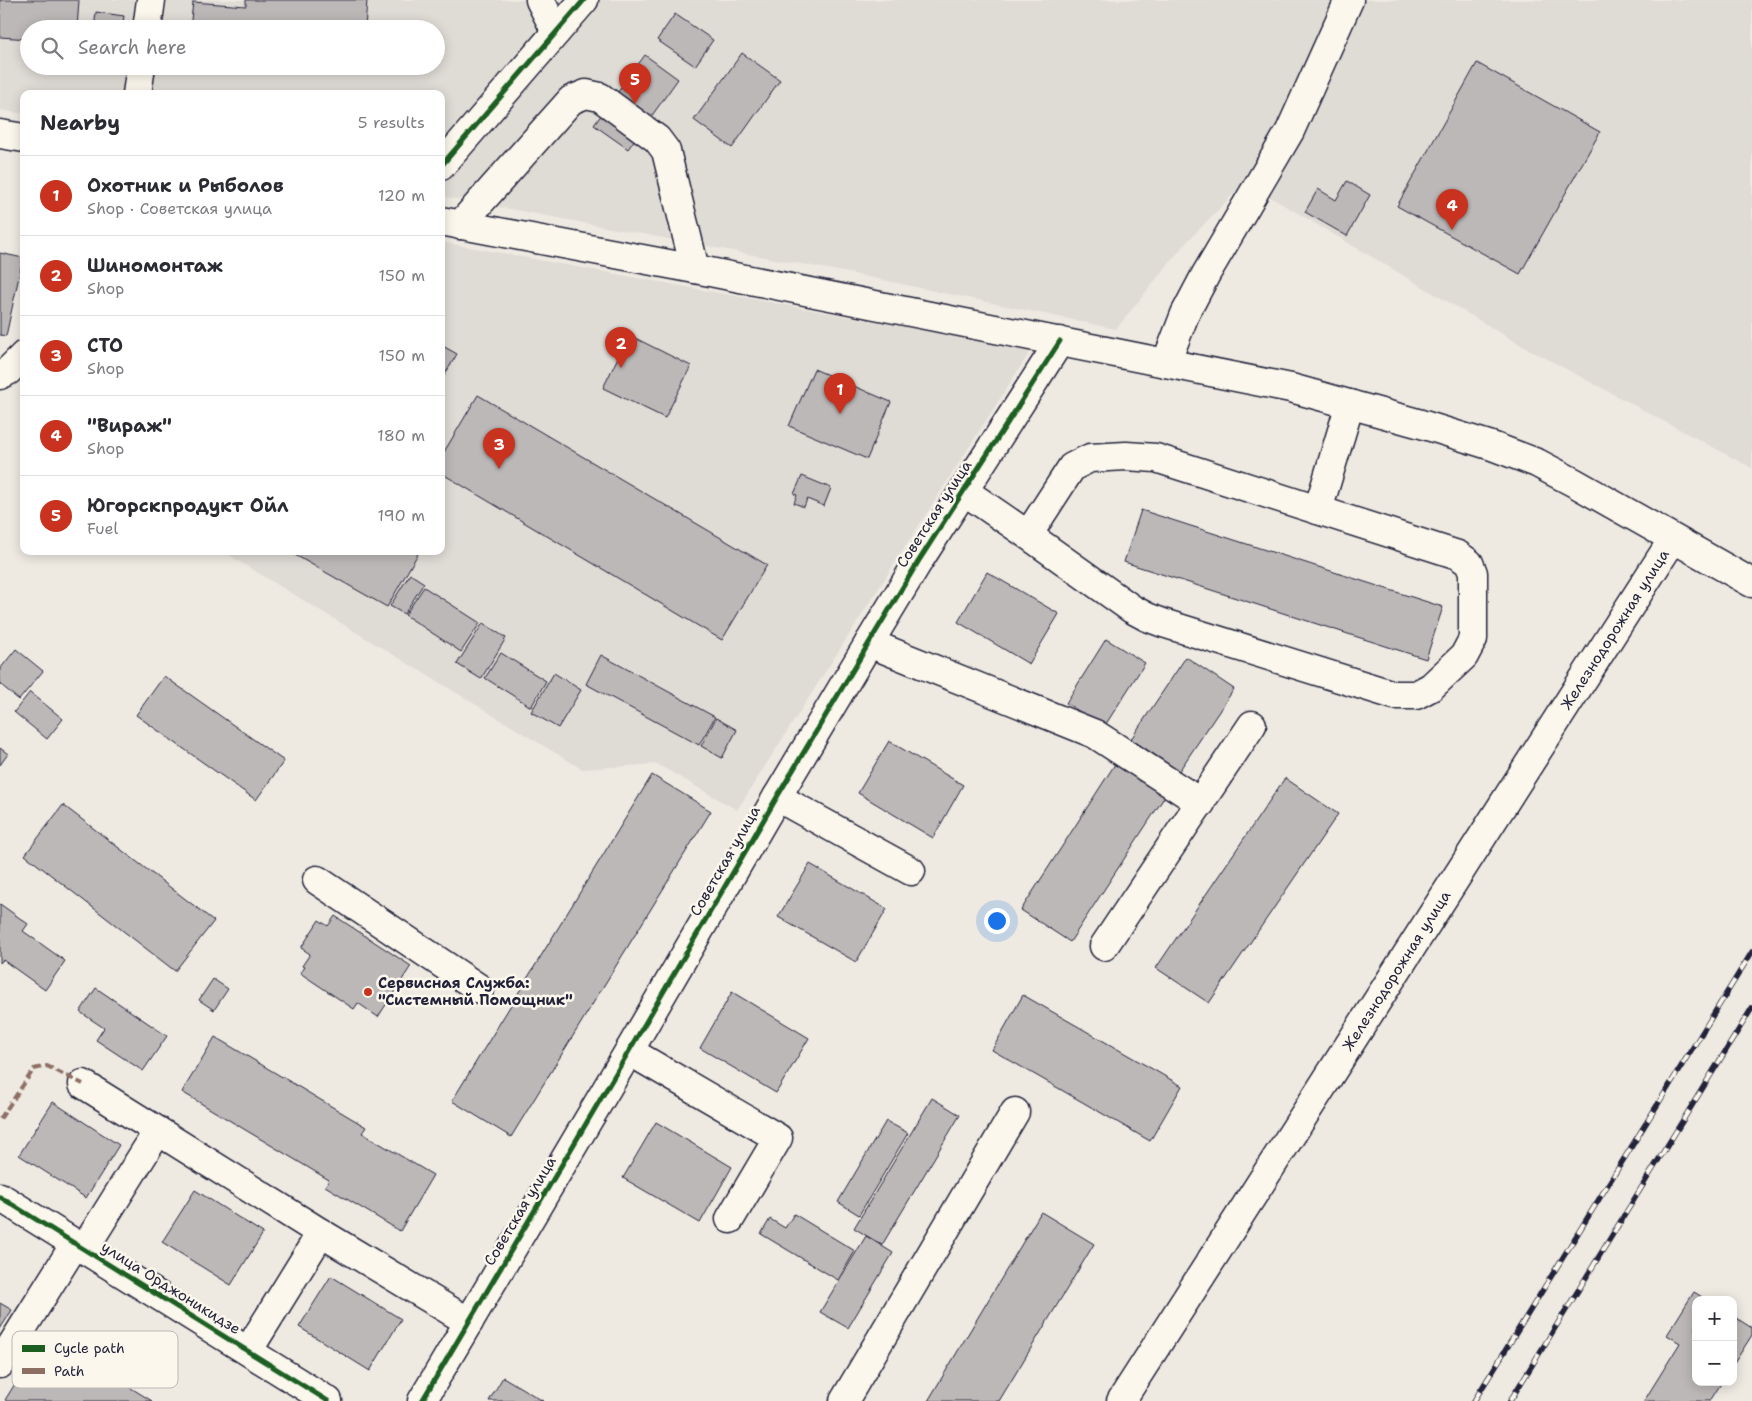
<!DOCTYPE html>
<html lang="en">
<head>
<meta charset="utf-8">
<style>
  :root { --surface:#fff; --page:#f2f2f3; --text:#2b2b33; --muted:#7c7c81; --line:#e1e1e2; --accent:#c8321e }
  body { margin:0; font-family:"Shantell Sans",sans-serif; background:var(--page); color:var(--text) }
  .controls { position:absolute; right:15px; bottom:15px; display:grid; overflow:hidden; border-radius:10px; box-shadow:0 2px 12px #0003 }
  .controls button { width:45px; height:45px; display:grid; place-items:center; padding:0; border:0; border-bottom:1px solid var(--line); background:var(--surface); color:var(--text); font:25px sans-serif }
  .you { position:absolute; left:996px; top:920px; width:18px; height:18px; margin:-12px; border:4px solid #fff; border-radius:50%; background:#1a73e8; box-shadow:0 0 0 8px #1a73e833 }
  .badge { display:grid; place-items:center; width:32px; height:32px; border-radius:50%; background:var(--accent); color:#fff; font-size:16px; font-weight:700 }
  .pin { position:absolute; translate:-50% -41px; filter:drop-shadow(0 1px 2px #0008) }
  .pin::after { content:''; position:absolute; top:26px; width:18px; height:15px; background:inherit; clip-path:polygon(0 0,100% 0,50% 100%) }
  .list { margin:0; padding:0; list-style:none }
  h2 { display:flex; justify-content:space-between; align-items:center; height:65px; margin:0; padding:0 20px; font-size:21px }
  h2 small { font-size:16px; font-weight:400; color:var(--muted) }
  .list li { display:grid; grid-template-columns:32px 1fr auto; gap:15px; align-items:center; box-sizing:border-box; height:80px; padding:0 20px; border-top:1px solid var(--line) }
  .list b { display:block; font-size:19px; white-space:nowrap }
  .list p { margin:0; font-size:16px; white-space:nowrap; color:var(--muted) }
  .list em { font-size:16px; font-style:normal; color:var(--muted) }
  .icon { flex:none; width:28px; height:28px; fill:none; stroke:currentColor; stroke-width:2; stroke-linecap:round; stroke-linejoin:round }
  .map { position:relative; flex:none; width:1752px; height:1401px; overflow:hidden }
  .search { position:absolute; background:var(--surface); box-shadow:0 2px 12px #0003; left:20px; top:20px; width:425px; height:55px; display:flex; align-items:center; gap:12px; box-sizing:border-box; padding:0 18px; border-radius:28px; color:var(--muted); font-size:19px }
  .panel { position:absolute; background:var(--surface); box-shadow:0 2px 12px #0003; left:20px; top:90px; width:425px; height:465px; border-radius:10px }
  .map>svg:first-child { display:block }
</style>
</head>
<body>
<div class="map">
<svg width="1752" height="1401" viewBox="0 0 1752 1401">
  <rect width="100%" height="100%" fill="#eeeae2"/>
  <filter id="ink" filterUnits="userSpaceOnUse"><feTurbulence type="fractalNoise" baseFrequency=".02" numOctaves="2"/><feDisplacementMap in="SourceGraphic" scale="10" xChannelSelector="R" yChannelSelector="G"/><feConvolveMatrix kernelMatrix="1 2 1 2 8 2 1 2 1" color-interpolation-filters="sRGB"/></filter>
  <g filter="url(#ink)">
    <g fill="#dfdbd5" fill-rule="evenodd">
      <path d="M0 0H1752V468L1521 345 1245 182 1183 246 1116 329 849 273 441 196V94H24V114L0 110ZM29 29H436V66H29Z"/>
      <path d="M441 242 1031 350 737 810 657 764 582 769 222 551H441Z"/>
    </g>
    <g fill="#bcb8b8" stroke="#22223b">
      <path d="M0 0H79L77 29H29V39L0 37Z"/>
      <path d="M246 0H367L365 29H190L193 2 246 6Z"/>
      <path d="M96 12 124 16 122 29H94Z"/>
      <path d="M675 14 713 40 695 66 657 40Z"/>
      <path d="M742 53 780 80 732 148 694 120Z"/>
      <path d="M645 55 678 79 628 149 594 125Z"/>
      <path d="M1477 63 1600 132 1520 274 1397 206Z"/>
      <path d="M272 66H362L361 73Z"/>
      <path d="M1347 181 1370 195 1347 236 1305 212 1318 189 1336 200Z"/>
      <path d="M0 253 23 258 6 336 0 335Z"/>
      <path d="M629 335 691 366 665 418 603 388Z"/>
      <path d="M441 345 457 354 441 381Z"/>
      <path d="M814 369 891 402 867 459 789 426Z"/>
      <path d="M478 395 767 565 722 640 441 473V457Z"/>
      <path d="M802 476 831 488 824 506 807 499 804 507 794 503 797 495 794 494Z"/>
      <path d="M1141 510 1443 607 1426 659 1124 562Z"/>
      <path d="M288 551H416L419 552 387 607Z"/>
      <path d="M987 572 1059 614 1029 664 958 622Z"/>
      <path d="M410 574 424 583 404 614 390 606Z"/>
      <path d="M424 587 480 623 461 652 405 615Z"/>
      <path d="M483 623 506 638 481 679 457 664Z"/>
      <path d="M1106 639 1145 663 1104 727 1066 703Z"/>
      <path d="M16 649 43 671 19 700 0 684V669Z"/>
      <path d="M501 653 546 681 531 707 485 678Z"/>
      <path d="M601 655 715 717 699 745 586 684Z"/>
      <path d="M1186 657 1234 689 1179 771 1131 739Z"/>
      <path d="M554 673 581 690 558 728 531 712Z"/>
      <path d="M164 676 284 761 256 800 136 715Z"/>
      <path d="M30 692 63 719 47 739 14 712Z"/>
      <path d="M716 718 737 730 722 758 701 746Z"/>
      <path d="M889 741 963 785 933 838 858 793Z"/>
      <path d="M0 748 8 754 0 765Z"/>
      <path d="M1119 758 1169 790 1070 942 1021 910Z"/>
      <path d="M652 775 711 811 511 1137 452 1101Z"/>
      <path d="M1285 778 1338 814 1209 1003 1156 968Z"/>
      <path d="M63 805 214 921 175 971 25 855Z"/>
      <path d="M810 864 887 909 856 962 778 917Z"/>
      <path d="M0 904 28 924 23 931 65 961 45 990 3 960 0 963Z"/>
      <path d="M335 916 411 966 378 1017 358 1003 354 1009 300 973 304 967 302 966 310 954 301 948 319 920 328 926Z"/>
      <path d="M213 979 228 989 214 1010 199 1000Z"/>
      <path d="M96 988 167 1036 143 1071 96 1040 104 1028 80 1012Z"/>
      <path d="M732 992 809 1038 776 1093 700 1048Z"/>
      <path d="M1023 995 1182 1086 1150 1141 992 1050Z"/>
      <path d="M215 1037 366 1127 362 1133 433 1175 400 1231 325 1186 329 1180 182 1092Z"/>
      <path d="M932 1098 960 1115 882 1245 854 1228Z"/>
      <path d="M53 1102 119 1145 86 1198 19 1155Z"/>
      <path d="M886 1121 908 1133 859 1215 838 1202Z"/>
      <path d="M656 1122 732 1167 700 1223 623 1178Z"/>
      <path d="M195 1190 263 1233 231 1285 162 1242Z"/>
      <path d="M1041 1212 1094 1244 999 1401H928Z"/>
      <path d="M794 1214 855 1251 838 1280 761 1234 770 1219 785 1228Z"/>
      <path d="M866 1236 893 1253 848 1328 820 1312Z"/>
      <path d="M331 1276 401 1319 370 1371 299 1327Z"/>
      <path d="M1694 1292 1707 1300H1696V1382H1722L1710 1401H1644L1680 1343 1667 1335Z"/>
      <path d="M0 1303 12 1310 0 1329Z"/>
      <path d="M1733 1316 1752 1328V1335L1733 1365Z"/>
      <path d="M45 1335 152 1401H7L5 1400Z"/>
      <path d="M503 1377 543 1401H489Z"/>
    </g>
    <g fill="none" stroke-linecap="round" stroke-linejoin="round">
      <g stroke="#22223b" stroke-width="31">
        <g id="minor">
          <path d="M540 0 556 32"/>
          <path d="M147 29 151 0"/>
          <path d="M137 94 141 66"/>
          <path d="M441 166 584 0"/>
          <path d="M460 225 571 100 586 94 600 97 657 139 666 151 695 269"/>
          <path d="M1166 363 1185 314 1206 274 1290 131 1349 0"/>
          <path d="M0 375 8 371 24 355"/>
          <path d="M1126 456 1156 458 1458 555 1469 563 1473 573V639L1464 656 1431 687 1416 695H1394L1163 623 1147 617 1132 609 1028 535 1072 467 1090 458Z"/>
          <path d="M964 491 1028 535"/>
          <path d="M1318 510 1350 404"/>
          <path d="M869 643 1095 734 1201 803"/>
          <path d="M777 797 911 871"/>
          <path d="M317 880 480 989"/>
          <path d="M1104 946 1252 725"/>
          <path d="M629 1051 778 1138 730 1219"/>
          <path d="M83 1084 321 1233 469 1322"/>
          <path d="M0 1197 328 1401"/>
          <path d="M84 1249 158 1131"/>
          <path d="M248 1351 321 1233"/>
          <path d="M0 1364 75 1244"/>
          <path d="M422 1401 629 1051 777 797 869 643 918 562 1060 341"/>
          <path d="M844 1401 1015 1112"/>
        </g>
      </g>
      <g stroke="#22223b" stroke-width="31">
        <g id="major">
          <path d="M0 134 24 138"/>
          <path d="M441 221 695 269 1291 388 1421 424 1492 446 1537 463 1575 483 1752 583"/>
          <path id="s1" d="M1121 1401 1673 539"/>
        </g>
      </g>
      <use href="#minor" stroke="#fbf7ec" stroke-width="28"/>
      <use href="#major" stroke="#fbf7ec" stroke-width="28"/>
      <g stroke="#22223b" stroke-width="5.5">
        <g id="rail">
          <path d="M1474 1401 1752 952"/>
          <path d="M1510 1401 1752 1008"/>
        </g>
      </g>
      <use href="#rail" stroke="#fbf7ec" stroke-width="4" stroke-dasharray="11" stroke-linecap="butt"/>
      <path stroke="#8d6e63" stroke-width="4" stroke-dasharray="8 4" stroke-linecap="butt" d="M0 1119 34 1069 47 1066 83 1084"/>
      <g stroke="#fbf7ec" stroke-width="8">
        <g id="cycleway">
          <path d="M441 166 584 0"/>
          <path d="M0 1197 328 1401"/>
          <path d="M422 1401 629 1051 777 797 869 643 918 562 1060 341"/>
        </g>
      </g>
      <use href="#cycleway" stroke="#1b5e20" stroke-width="5"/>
    </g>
  </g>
  <circle fill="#c8321e" stroke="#fbf7ec" stroke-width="2" cx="368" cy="992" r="5"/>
  <g text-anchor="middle" stroke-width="5" stroke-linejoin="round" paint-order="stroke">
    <g font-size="15" fill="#22223b" stroke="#fbf7ec">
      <text transform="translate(934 514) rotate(-57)" y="5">Советская улица</text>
      <text dy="5" stroke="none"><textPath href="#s1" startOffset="916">Железнодорожная улица</textPath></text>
      <text transform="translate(725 861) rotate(-60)" y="5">Советская улица</text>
      <text dy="5" stroke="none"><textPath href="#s1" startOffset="511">Железнодорожная улица</textPath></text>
      <text transform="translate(520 1211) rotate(-59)" y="5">Советская улица</text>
      <text transform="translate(171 1288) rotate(32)" y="5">улица Орджоникидзе</text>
    </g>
    <g font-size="15" font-weight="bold" fill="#22223b" stroke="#fbf7ec" text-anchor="start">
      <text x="378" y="988">Сервисная Служба:<tspan x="378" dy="17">"Системный Помощник"</tspan></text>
    </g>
  </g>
  <rect x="12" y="1331" width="166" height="57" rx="8" fill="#fbf7ec" stroke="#bab7b7" stroke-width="1"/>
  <rect x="22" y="1345" width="23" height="7" fill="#1b5e20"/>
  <rect x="22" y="1368" width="23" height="6" fill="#8d6e63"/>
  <g font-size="14" fill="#22223b">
    <text x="54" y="1353">Cycle path</text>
    <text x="54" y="1376">Path</text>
  </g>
</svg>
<div class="controls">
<button>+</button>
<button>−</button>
</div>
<div class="you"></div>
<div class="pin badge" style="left:840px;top:414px">1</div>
<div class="pin badge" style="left:621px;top:368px">2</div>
<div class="pin badge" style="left:499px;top:469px">3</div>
<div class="pin badge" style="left:1452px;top:230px">4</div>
<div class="pin badge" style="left:635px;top:104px">5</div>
<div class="search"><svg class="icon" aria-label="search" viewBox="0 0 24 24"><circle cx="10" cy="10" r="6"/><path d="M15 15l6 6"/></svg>Search here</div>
<section class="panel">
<h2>Nearby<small>5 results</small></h2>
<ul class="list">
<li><span class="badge">1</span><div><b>Охотник и Рыболов</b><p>Shop · Советская улица</p></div><em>120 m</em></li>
<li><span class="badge">2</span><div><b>Шиномонтаж</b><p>Shop</p></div><em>150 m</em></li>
<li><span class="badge">3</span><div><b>СТО</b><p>Shop</p></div><em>150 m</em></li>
<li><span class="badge">4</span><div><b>&quot;Вираж&quot;</b><p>Shop</p></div><em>180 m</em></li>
<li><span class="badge">5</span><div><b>Югорскпродукт Ойл</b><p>Fuel</p></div><em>190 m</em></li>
</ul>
</section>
</div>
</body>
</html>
